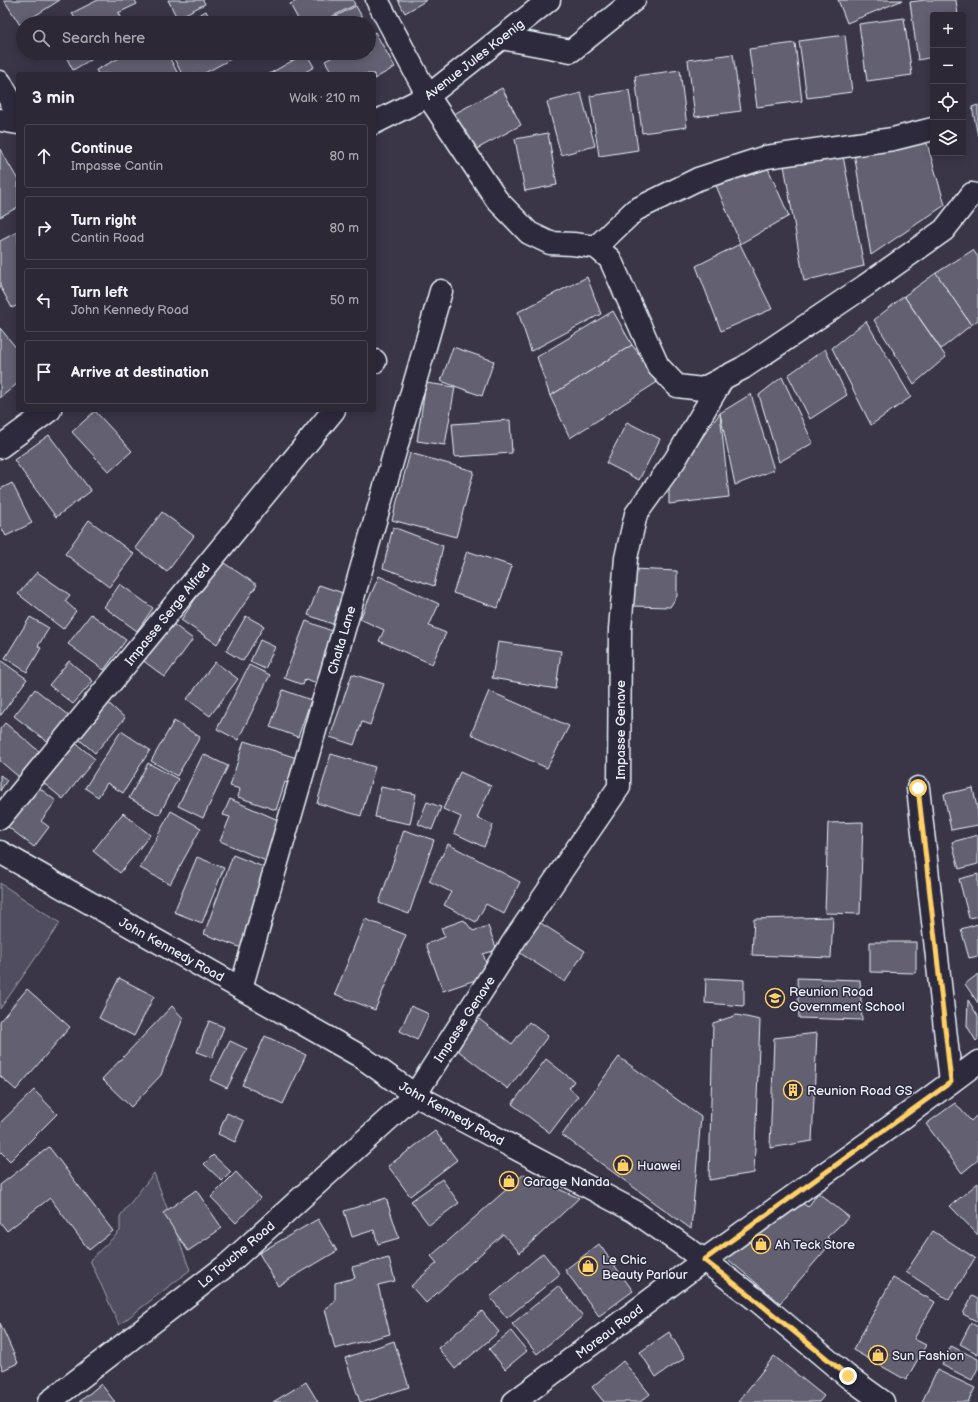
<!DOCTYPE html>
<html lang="en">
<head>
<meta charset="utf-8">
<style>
  :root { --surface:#2c2836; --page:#34303e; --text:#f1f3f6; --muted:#a6a6ad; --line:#484451 }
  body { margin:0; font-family:"Balsamiq Sans",sans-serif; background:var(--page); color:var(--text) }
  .controls { position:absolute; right:12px; top:12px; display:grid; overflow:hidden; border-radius:4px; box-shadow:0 2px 10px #0003 }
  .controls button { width:36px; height:36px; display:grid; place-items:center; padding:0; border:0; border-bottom:1px solid var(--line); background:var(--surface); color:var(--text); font:20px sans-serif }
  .stop { position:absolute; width:12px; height:12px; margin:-9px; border:3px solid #ffd166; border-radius:50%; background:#fff }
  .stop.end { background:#ffd166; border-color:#fff; box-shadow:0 1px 4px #0008 }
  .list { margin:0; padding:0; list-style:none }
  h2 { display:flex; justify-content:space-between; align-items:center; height:52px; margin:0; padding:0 16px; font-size:17px }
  h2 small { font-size:13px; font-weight:400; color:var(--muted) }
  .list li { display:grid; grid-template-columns:26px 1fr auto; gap:12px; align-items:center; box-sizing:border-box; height:64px; margin:0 8px 8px; padding:0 8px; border:1px solid var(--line); border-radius:4px }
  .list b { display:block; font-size:15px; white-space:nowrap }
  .list p { margin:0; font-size:13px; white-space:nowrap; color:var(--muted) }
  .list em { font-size:13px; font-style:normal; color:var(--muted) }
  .icon { flex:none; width:22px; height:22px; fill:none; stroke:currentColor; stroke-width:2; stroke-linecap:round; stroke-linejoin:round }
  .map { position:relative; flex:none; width:978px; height:1402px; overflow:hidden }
  .search { position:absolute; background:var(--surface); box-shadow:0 2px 10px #0003; left:16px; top:16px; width:360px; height:44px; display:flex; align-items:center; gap:10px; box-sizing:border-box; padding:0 14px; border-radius:22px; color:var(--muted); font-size:15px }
  .panel { position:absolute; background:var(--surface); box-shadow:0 2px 10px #0003; left:16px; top:72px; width:360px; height:340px; border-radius:4px }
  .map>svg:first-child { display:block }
</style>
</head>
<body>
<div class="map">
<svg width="978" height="1402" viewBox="0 0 978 1402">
  <rect width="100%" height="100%" fill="#3a3648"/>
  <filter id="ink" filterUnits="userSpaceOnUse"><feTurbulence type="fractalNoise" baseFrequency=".025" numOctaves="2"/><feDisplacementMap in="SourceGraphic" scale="8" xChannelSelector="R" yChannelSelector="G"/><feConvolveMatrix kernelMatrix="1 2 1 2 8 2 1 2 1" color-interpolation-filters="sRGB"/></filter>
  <g filter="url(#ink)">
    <g fill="#504e5f" stroke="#9ca0ac">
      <path d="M0 883 60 923 0 1009Z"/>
      <path d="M154 1173 190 1270 119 1325 90 1260 120 1231V1216Z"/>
    </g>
    <g fill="#636171" stroke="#e8f1f8">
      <path d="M4 0H60L20 25Z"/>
      <path d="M98 0H135L137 4 118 13 123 23H77L72 13Z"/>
      <path d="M168 0H203L205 4 177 18Z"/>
      <path d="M298 0H353L355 5 319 23H300L290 4Z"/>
      <path d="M398 0H427L405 13Z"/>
      <path d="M838 0H903L847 23Z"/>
      <path d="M925 0H956L958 15H933V57L918 60 910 2Z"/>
      <path d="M356 6 362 17 350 23H322Z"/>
      <path d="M206 11 212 23H184Z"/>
      <path d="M904 18 912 75 867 81 859 24Z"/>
      <path d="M375 32 395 67 374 79V74H333L325 61 340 53H369V36Z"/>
      <path d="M845 35 852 92 807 98 799 41Z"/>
      <path d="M795 43 802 101 757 107 749 49Z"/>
      <path d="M64 53H102L73 70Z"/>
      <path d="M129 53H167L178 74H98L96 70Z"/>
      <path d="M171 53H228L231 59 203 74H182Z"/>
      <path d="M306 53 314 67 302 74H269Z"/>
      <path d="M733 54 741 111 695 117 688 60Z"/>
      <path d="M680 70 687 127 642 133 635 76Z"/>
      <path d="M502 88 521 125 473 151 454 114Z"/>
      <path d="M629 90 638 150 599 156 590 96Z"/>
      <path d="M581 93 595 146 561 155 547 102Z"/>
      <path d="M978 105V136L972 107Z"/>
      <path d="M548 133 557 185 525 191 515 139Z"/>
      <path d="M926 140 945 205 871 255 854 153Z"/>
      <path d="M0 149 18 180V207L0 217Z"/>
      <path d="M843 156 864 266 804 281 784 165Z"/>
      <path d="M767 166 789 216 740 244 736 233 715 183Z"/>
      <path d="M17 232 18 234V305L12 308 0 286V241Z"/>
      <path d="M740 244 772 309 721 331 696 266Z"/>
      <path d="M973 250 978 257V320L971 325 936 273Z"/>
      <path d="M936 273 971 325 941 349 904 296Z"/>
      <path d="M587 277 601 314 531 351 518 312Z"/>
      <path d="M904 296 946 357 914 384 874 320Z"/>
      <path d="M613 311 632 345 550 396 537 357Z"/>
      <path d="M866 321 911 397 871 425 832 348Z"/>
      <path d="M0 328 18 350V383L0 398Z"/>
      <path d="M632 345 659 381 570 438 550 396Z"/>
      <path d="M453 347 494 361 482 396 441 381Z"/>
      <path d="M825 349 847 395 810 419 788 375Z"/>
      <path d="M782 377 813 443 779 462 759 395Z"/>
      <path d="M426 383 455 387 445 445 417 441Z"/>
      <path d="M751 394 774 470 735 485 720 413Z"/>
      <path d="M95 411 132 451 109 472 72 432Z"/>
      <path d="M720 413 729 497 669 504V483Z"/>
      <path d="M510 420 512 453 455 457 452 424Z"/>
      <path d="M627 422 660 439 639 480 606 463Z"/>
      <path d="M49 435 91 491 56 517 14 460Z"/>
      <path d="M410 453 474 471 456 537 392 520Z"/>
      <path d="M12 483 32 523 6 536 0 525V489Z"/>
      <path d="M162 512 194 536 167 572 135 548Z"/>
      <path d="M89 520 134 554 109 587 65 554Z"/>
      <path d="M393 527 443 546 434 586 383 568Z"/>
      <path d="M467 551 512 566 498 608 453 593Z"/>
      <path d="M221 561 257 585 217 644 181 620Z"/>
      <path d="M633 569 677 571V596L670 607 632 606Z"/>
      <path d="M37 572 70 595 65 601 76 611 63 629 18 594Z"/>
      <path d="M379 576 439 604 429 626 446 633 432 664 379 641 384 630 360 619Z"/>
      <path d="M120 584 153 608 137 631 104 607Z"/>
      <path d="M319 585 346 594 335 625 308 615Z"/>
      <path d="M91 614 126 640 104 670 68 644Z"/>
      <path d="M246 616 264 626 243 661 226 651Z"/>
      <path d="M30 617 49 628 38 646 41 648 27 672 5 658Z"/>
      <path d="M169 621 193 639 165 677 141 659Z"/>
      <path d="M306 621 337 633 318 683 305 679 303 685 284 678Z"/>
      <path d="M260 640 275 647 265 669 250 662Z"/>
      <path d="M498 642 561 651 556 689 492 678Z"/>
      <path d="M0 660 27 679 1 715H0Z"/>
      <path d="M69 661 93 681 73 704 49 685Z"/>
      <path d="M215 662 238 679 210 716 187 699Z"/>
      <path d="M249 665 270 675 238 740 217 729Z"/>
      <path d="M352 674 384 684 370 725 362 722 354 745 330 737Z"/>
      <path d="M35 689 69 716 49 743 14 716Z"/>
      <path d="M283 690 311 700 298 737 270 727Z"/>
      <path d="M489 691 569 726 547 768 471 734Z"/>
      <path d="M105 700 125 718 95 753 74 735Z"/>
      <path d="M174 721 200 737 177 776 151 761Z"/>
      <path d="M5 723 40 752 19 777 0 761V729Z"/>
      <path d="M121 731 150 750 123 793 107 783 98 797 85 788Z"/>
      <path d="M73 741 95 759 63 799 41 781Z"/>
      <path d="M244 741 300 759 292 784 285 782 276 810 238 797 240 789 230 786Z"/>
      <path d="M203 754 228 766 203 818 178 806Z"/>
      <path d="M331 754 375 767 361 816 317 803Z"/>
      <path d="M148 763 178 779 159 815 129 798Z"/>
      <path d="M460 772 491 786 477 818 493 825 484 847 454 833 461 817 443 809Z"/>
      <path d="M0 775 7 780 0 791Z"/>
      <path d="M33 783 56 801 41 821 49 827 34 847 3 823Z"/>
      <path d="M381 787 416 794 410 824 375 817Z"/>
      <path d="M973 788 978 813V825L951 830 944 794Z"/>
      <path d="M230 799 285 823 268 862 220 841 230 817 223 815Z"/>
      <path d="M427 802 441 807 432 830 418 824Z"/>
      <path d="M171 811 201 828 170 884 140 868Z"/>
      <path d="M123 813 150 835 120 873 93 851Z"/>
      <path d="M863 822 860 914 825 913 828 823Z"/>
      <path d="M404 830 434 840 409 914 379 903Z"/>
      <path d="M978 835V864L959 869 952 842Z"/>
      <path d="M448 844 520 882 504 914 486 904 476 922 444 905 451 892 429 881Z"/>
      <path d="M233 855 271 870 242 948 204 934Z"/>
      <path d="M197 857 224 868 202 923 174 912Z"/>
      <path d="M978 874V916L969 918 959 879Z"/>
      <path d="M833 917 831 958 752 955 754 919Z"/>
      <path d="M365 919 406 935 375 1010 335 994Z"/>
      <path d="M464 920 473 931 488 926 497 950 483 954 490 975 443 991 426 944 445 937 441 928Z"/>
      <path d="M539 922 585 951 565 982 520 953Z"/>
      <path d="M978 924V956L969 958 961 929Z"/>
      <path d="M870 942H916V973L870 972Z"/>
      <path d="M978 974V1003L965 984Z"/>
      <path d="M119 978 154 996 134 1036 99 1018Z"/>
      <path d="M706 978 744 980V1006L705 1003Z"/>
      <path d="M797 978 860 980 862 1020 799 1018Z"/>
      <path d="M27 989 70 1027 16 1090 0 1076V1021Z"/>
      <path d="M968 1000 978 1016V1039L976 1041 967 1026Z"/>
      <path d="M172 1006 183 1018 161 1075 131 1107 102 1079Z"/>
      <path d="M411 1006 429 1014 417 1040 400 1031Z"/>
      <path d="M737 1015 760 1020 754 1173 709 1180 713 1023Z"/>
      <path d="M475 1016 512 1044 529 1022 548 1036 508 1089 452 1046Z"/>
      <path d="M209 1021 224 1027 212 1058 197 1052Z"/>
      <path d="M817 1033 812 1141 770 1148 774 1038Z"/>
      <path d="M265 1036 306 1055 283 1104 242 1085Z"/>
      <path d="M230 1041 247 1049 227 1088 210 1080Z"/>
      <path d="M619 1057 701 1117 691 1229 562 1135Z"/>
      <path d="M546 1059 574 1081 569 1088 578 1096 550 1133 512 1104Z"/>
      <path d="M34 1090 57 1114 10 1161 0 1151V1123Z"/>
      <path d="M955 1103 971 1121 978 1114V1160L962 1173 926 1124Z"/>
      <path d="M227 1113 244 1121 235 1142 218 1134Z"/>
      <path d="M435 1131 457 1160 410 1196 388 1166Z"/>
      <path d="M49 1147 113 1231 89 1250 50 1198 7 1231 0 1222V1185Z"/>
      <path d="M213 1155 231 1172 222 1181 204 1164Z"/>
      <path d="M236 1172 260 1198 236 1223 211 1197Z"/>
      <path d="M524 1174 579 1198 520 1253 503 1234 426 1303 411 1286 437 1263 431 1256Z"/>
      <path d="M442 1179 459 1203 429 1225 411 1201Z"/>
      <path d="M978 1183V1235L950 1206Z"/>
      <path d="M196 1190 222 1228 188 1251 163 1213Z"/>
      <path d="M818 1193 849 1217 827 1237 832 1242 780 1303 724 1256 799 1201 808 1207Z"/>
      <path d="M386 1198 399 1238 378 1244 374 1230 352 1237 344 1211Z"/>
      <path d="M318 1219 337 1251 278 1286 259 1253Z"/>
      <path d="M933 1231 975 1258 949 1300 906 1272Z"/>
      <path d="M599 1244 633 1291 599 1316 565 1270Z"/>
      <path d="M543 1253 560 1274 507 1318 490 1297Z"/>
      <path d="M389 1258 395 1281 378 1285 390 1334 335 1349 325 1309 335 1302V1283L355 1278 352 1267Z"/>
      <path d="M893 1278 935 1302 914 1339 926 1345 906 1380 853 1350Z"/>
      <path d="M558 1286 583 1316 537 1354 512 1324Z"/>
      <path d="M972 1296 978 1299V1322L963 1314Z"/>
      <path d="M482 1311 499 1332 455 1369 438 1348Z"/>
      <path d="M0 1323 18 1363 3 1370 0 1363Z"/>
      <path d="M971 1323 978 1327V1354L960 1344Z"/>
      <path d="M511 1331 527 1351 505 1369 489 1349Z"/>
      <path d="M669 1332 685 1358 656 1377 640 1352Z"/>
      <path d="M394 1341 409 1387 364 1402H360L345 1358Z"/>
      <path d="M951 1346 978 1359V1368L972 1380 942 1365Z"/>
      <path d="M774 1356 824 1396 819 1402H738Z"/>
      <path d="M623 1361 650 1394 640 1402H604L592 1387Z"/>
      <path d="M937 1370 975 1388 968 1402H922Z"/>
      <path d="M306 1382 318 1402H273Z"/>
      <path d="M101 1384 115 1402H79Z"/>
    </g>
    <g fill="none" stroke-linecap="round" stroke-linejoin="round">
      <g stroke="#e8f1f8" stroke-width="25">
        <g id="minor">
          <path d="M377 0 428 96 497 200 529 233 550 243 573 244 596 247 610 259 658 366 677 386 702 389 743 368 865 286 944 230 972 194"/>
          <path d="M501 38 571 51 634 0"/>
          <path d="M0 120 18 123"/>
          <path d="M596 247 635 210 698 179 766 157 893 139 933 129"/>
          <path d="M374 362 375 361"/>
          <path d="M918 788 951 1082"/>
          <path d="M0 818 334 410"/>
          <path d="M241 988 441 291"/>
          <path d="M49 1402 227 1265 415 1095 517 936 619 787 620 629 626 558 636 514 675 460 723 378"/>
          <path d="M514 1402 704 1260 897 1122 978 1062"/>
        </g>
      </g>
      <g stroke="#e8f1f8" stroke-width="25">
        <g id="tertiary">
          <path d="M0 82 18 114"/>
          <path d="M374 123 428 96 549 0"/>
          <path d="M0 447 50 410"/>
        </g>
      </g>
      <g stroke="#e8f1f8" stroke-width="25">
        <path id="secondary" d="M0 852 360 1056 415 1095 634 1211 704 1260 759 1302 847 1376 883 1402"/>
      </g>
      <use href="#minor" stroke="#2f2a3d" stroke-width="22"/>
      <use href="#tertiary" stroke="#2f2a3d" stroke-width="22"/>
      <use href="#secondary" stroke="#2f2a3d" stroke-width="22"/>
    </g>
  </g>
  <g fill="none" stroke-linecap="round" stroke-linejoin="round" filter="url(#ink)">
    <path stroke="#ffd166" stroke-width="5" d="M848 1376 758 1302 704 1260 951 1082 918 788"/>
  </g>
  <defs>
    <g id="school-ring" transform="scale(1)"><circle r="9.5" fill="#2f2a3d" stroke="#ffd166" stroke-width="1.5"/><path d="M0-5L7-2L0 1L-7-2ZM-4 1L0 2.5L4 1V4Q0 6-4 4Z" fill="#ffd166"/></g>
    <g id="building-ring" transform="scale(1)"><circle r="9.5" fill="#2f2a3d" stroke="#ffd166" stroke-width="1.5"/><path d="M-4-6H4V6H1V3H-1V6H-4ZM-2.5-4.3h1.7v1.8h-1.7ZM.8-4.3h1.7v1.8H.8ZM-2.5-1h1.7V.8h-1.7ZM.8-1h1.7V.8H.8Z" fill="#ffd166"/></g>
    <g id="shop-ring" transform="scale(1)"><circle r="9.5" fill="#2f2a3d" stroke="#ffd166" stroke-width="1.5"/><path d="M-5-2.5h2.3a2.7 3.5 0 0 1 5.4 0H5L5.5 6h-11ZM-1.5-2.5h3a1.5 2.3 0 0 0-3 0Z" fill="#ffd166"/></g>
  </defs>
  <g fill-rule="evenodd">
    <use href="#school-ring" x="775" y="998"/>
    <use href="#building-ring" x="793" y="1090"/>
    <use href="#shop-ring" x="623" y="1165"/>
    <use href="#shop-ring" x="509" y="1181"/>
    <use href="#shop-ring" x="761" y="1244"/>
    <use href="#shop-ring" x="588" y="1266"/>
    <use href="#shop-ring" x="878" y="1355"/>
  </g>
  <g text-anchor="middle" stroke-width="3" stroke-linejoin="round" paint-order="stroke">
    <g font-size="13" fill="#e8f1f8" stroke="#2f2a3d">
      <text transform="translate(474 59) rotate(-38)" y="5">Avenue Jules Koenig</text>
      <text transform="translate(167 614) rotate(-51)" y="5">Impasse Serge Alfred</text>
      <text transform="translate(341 640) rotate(-74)" y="5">Chalta Lane</text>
      <text transform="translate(620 730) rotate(-90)" y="5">Impasse Genave</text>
      <text transform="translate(172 949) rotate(29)" y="5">John Kennedy Road</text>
      <text transform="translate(464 1019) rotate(-57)" y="5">Impasse Genave</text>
      <text transform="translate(452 1113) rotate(29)" y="5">John Kennedy Road</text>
      <text transform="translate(236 1254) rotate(-40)" y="5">La Touche Road</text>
      <text transform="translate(609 1331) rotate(-37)" y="5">Moreau Road</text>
    </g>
    <g font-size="13" fill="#e8f1f8" stroke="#2f2a3d" text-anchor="start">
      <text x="789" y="996">Reunion Road<tspan x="789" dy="15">Government School</tspan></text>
      <text x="807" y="1095">Reunion Road GS</text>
      <text x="637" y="1170">Huawei</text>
      <text x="523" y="1186">Garage Nanda</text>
      <text x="775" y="1249">Ah Teck Store</text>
      <text x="602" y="1264">Le Chic<tspan x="602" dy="15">Beauty Parlour</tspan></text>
      <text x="892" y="1360">Sun Fashion</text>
    </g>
  </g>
</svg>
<div class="controls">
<button>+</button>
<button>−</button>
<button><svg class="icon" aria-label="locate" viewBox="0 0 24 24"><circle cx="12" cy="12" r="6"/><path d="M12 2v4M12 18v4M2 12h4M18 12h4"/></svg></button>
<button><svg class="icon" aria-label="layers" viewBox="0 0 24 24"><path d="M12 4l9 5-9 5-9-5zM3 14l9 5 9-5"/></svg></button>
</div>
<div class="stop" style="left:918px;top:788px"></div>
<div class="stop end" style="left:848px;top:1376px"></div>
<div class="search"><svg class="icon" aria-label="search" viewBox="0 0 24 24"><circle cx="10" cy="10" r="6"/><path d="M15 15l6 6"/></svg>Search here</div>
<section class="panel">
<h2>3 min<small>Walk · 210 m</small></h2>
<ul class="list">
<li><svg class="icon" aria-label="ahead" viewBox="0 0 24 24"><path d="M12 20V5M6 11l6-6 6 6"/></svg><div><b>Continue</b><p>Impasse Cantin</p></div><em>80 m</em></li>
<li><svg class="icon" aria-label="right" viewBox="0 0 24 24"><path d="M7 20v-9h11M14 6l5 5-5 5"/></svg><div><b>Turn right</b><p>Cantin Road</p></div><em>80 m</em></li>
<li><svg class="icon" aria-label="left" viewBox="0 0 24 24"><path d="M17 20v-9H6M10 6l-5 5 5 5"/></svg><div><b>Turn left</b><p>John Kennedy Road</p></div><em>50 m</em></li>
<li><svg class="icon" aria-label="arrive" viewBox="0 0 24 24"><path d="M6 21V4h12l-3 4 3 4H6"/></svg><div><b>Arrive at destination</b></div></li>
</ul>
</section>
</div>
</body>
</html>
